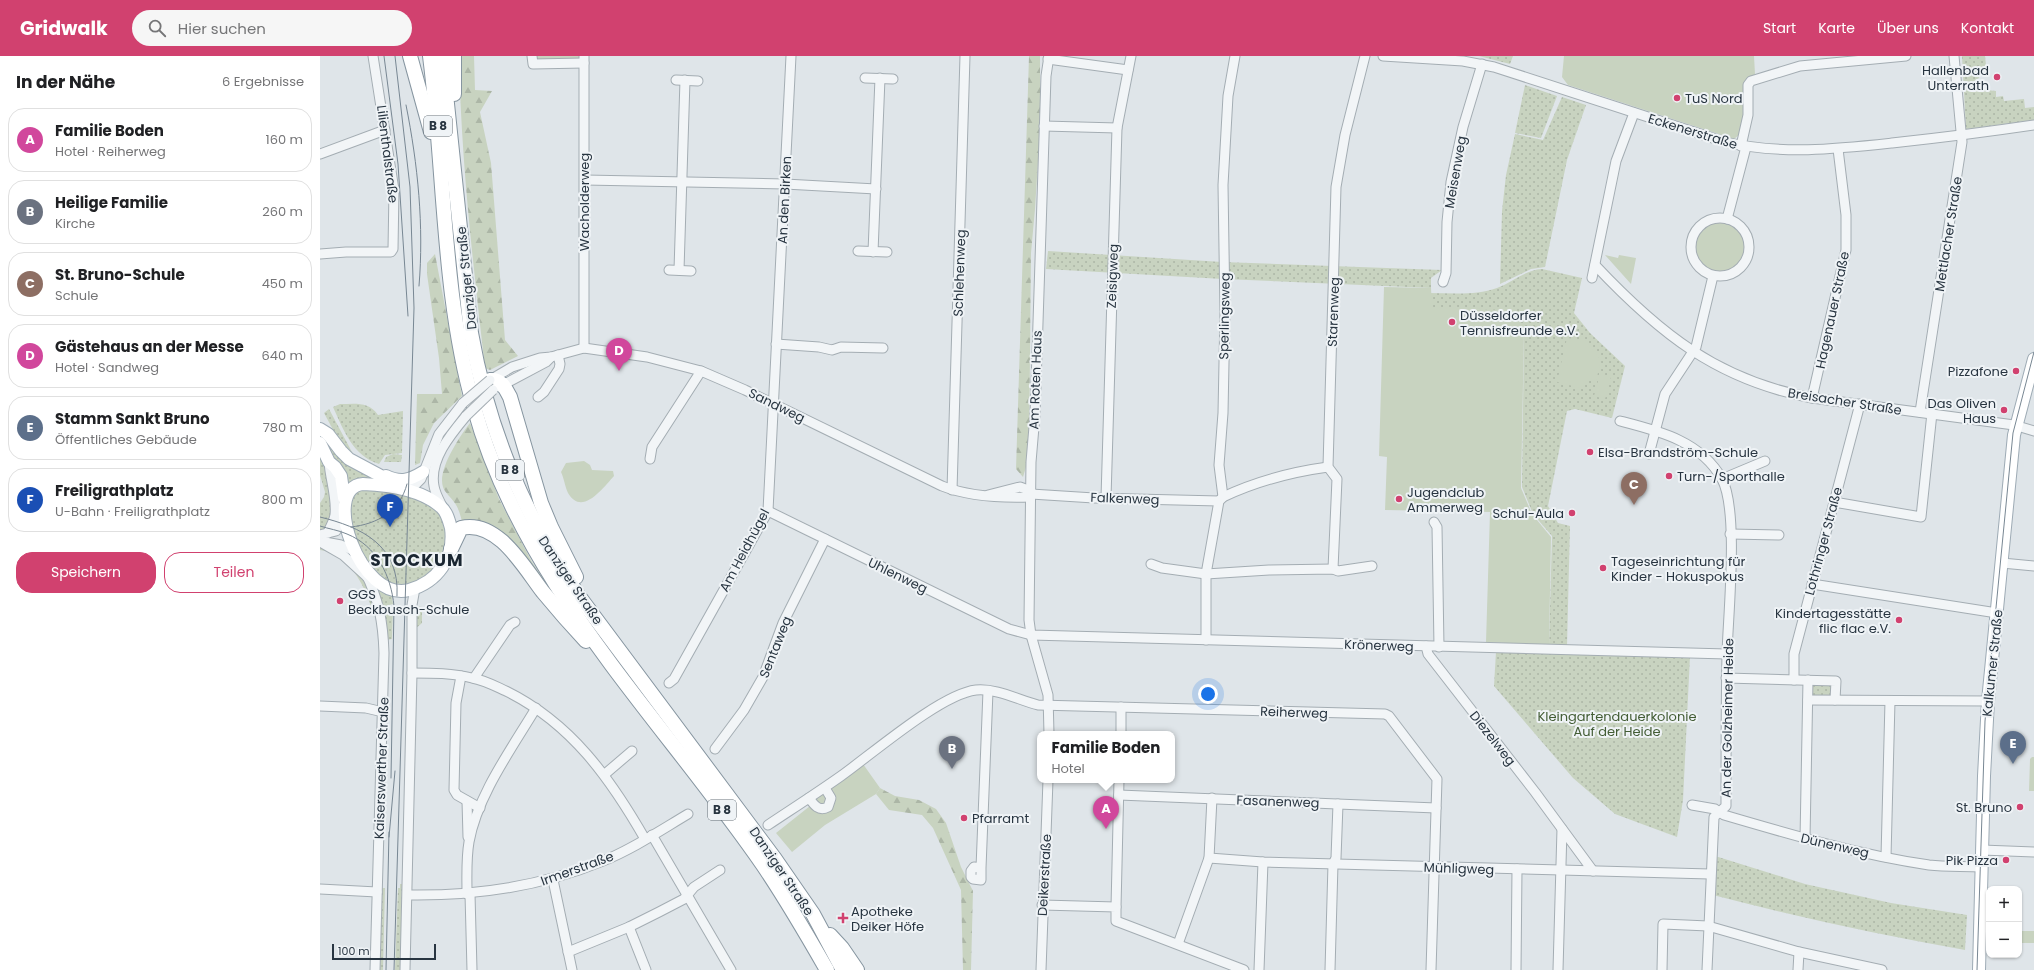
<!DOCTYPE html>
<html lang="de">
<head>
<meta charset="utf-8">
<style>
  :root { --surface:#fff; --page:#f6f6f6; --text:#202124; --muted:#757577; --line:#e0e0e0; --accent:#d1416f }
  body { margin:0; font-family:Poppins,sans-serif; background:var(--page); color:var(--text) }
  .controls { position:absolute; right:12px; bottom:12px; display:grid; overflow:hidden; border-radius:8px; box-shadow:0 1px 3px #0004 }
  .controls button { width:36px; height:36px; display:grid; place-items:center; padding:0; border:0; border-bottom:1px solid var(--line); background:var(--surface); color:var(--text); font:20px sans-serif }
  .scale { position:absolute; left:12px; bottom:10px; width:104px; box-sizing:border-box; padding-left:4px; border:2px solid #283541; border-top:0; font-size:11px; line-height:14px; white-space:nowrap; color:#283541; -webkit-text-stroke:3px #eff3f6; paint-order:stroke }
  .you { position:absolute; left:888px; top:638px; width:14px; height:14px; margin:-10px; border:3px solid #fff; border-radius:50%; background:#1a73e8; box-shadow:0 0 0 6px #1a73e833 }
  .badge { display:grid; place-items:center; width:26px; height:26px; border-radius:50%; background:var(--accent); color:#fff; font-size:13px; font-weight:700 }
  .pin { position:absolute; translate:-50% -33px; filter:drop-shadow(0 1px 2px #0008) }
  .pin::after { content:''; position:absolute; top:21px; width:14px; height:12px; background:inherit; clip-path:polygon(0 0,100% 0,50% 100%) }
  .popup { position:absolute; left:717px; top:675px; width:138px; height:52px; box-sizing:border-box; display:grid; place-content:center; border-radius:8px; background:var(--surface); filter:drop-shadow(0 1px 3px #0005); font-size:13px; white-space:nowrap; color:var(--muted) }
  .popup b { font-size:15px; color:var(--text) }
  .popup::after { content:''; position:absolute; left:50%; top:100%; margin-left:-8px; border:8px solid transparent; border-top-color:var(--surface) }
  .list { margin:0; padding:0; list-style:none }
  h2 { display:flex; justify-content:space-between; align-items:center; height:52px; margin:0; padding:0 16px; font-size:17px }
  h2 small { font-size:13px; font-weight:400; color:var(--muted) }
  .list li { display:grid; grid-template-columns:26px 1fr auto; gap:12px; align-items:center; box-sizing:border-box; height:64px; margin:0 8px 8px; padding:0 8px; border:1px solid var(--line); border-radius:16px }
  .list b { display:block; font-size:15px; white-space:nowrap }
  .list p { margin:0; font-size:13px; white-space:nowrap; color:var(--muted) }
  .list em { font-size:13px; font-style:normal; color:var(--muted) }
  .actions { display:flex; gap:8px; padding:12px 16px }
  .actions a { flex:1; padding:9px 0; border:1px solid var(--accent); border-radius:16px; text-align:center; font-size:14px; color:var(--accent) }
  .actions .main { background:var(--accent); color:#fff }
  .icon { flex:none; width:22px; height:22px; fill:none; stroke:currentColor; stroke-width:2; stroke-linecap:round; stroke-linejoin:round }
  .map { position:relative; flex:none; width:1714px; height:914px; overflow:hidden }
  header { display:flex; align-items:center; gap:24px; box-sizing:border-box; height:56px; padding:0 20px; background:var(--accent); color:#fff }
  header strong { font-size:19px }
  nav { display:flex; gap:22px; margin-inline-start:auto; font-size:14px }
  .search { width:280px; height:36px; background:var(--page); display:flex; align-items:center; gap:10px; box-sizing:border-box; padding:0 14px; border-radius:22px; color:var(--muted); font-size:15px }
  main { display:flex }
  aside { flex:1; background:var(--surface) }
  .map>svg:first-child { display:block }
</style>
</head>
<body>
<header>
<strong>Gridwalk</strong>
<div class="search"><svg class="icon" aria-label="search" viewBox="0 0 24 24"><circle cx="10" cy="10" r="6"/><path d="M15 15l6 6"/></svg>Hier suchen</div>
<nav><a>Start</a><a>Karte</a><a>Über uns</a><a>Kontakt</a></nav>
</header>
<main>
<aside>
<h2>In der Nähe<small>6 Ergebnisse</small></h2>
<ul class="list">
<li><span class="badge" style="background:#d1479c">A</span><div><b>Familie Boden</b><p>Hotel · Reiherweg</p></div><em>160 m</em></li>
<li><span class="badge" style="background:#6b7280">B</span><div><b>Heilige Familie</b><p>Kirche</p></div><em>260 m</em></li>
<li><span class="badge" style="background:#8d6e63">C</span><div><b>St. Bruno-Schule</b><p>Schule</p></div><em>450 m</em></li>
<li><span class="badge" style="background:#d1479c">D</span><div><b>Gästehaus an der Messe</b><p>Hotel · Sandweg</p></div><em>640 m</em></li>
<li><span class="badge" style="background:#5c6f8a">E</span><div><b>Stamm Sankt Bruno</b><p>Öffentliches Gebäude</p></div><em>780 m</em></li>
<li><span class="badge" style="background:#1a4fb4">F</span><div><b>Freiligrathplatz</b><p>U-Bahn · Freiligrathplatz</p></div><em>800 m</em></li>
</ul>
<div class="actions"><a class="main">Speichern</a><a>Teilen</a></div>
</aside>
<div class="map">
<svg width="1714" height="914" viewBox="0 0 1714 914">
  <defs>
    <pattern id="grass-dots" width="8" height="8" patternUnits="userSpaceOnUse"><rect width="8" height="8" fill="#c8d3c0"/><path d="M2 2h.1M6 6h.1" fill="none" stroke="#acb6a6" stroke-width="1.8" stroke-linecap="round"/></pattern>
    <pattern id="forest-firs" width="22" height="20" patternUnits="userSpaceOnUse"><rect width="22" height="20" fill="#c8d3c0"/><path d="M5 1l3.5 6h-7zM16 11l3.5 6h-7z" fill="#acb6a6"/></pattern>
  </defs>
  <rect width="100%" height="100%" fill="#dfe5e9"/>
  <g fill="url(#grass-dots)">
    <path d="M1159 0H1193L1190 8Z"/>
    <path d="M1642 0H1665L1666 9 1660 15 1659 22 1654 25 1655 29 1659 30 1661 29 1666 34 1676 35V41L1683 40 1684 45 1704 43 1705 52 1714 51V64L1646 73Z"/>
    <path d="M1205 29 1237 40 1221 82 1195 77Z"/>
    <path d="M1242 41 1266 49 1247 104 1225 211 1211 213 1180 228 1182 155 1186 119 1195 78 1223 84Z"/>
    <path d="M728 195 902 206 1122 214 1111 222V232L903 223 726 213Z"/>
    <path d="M1222 213 1262 222 1254 257 1270 277 1305 310 1292 362 1255 353 1247 355 1228 450 1238 467 1250 470 1247 590 1229 589 1232 480 1213 458 1202 431 1204 275H1201V257L1106 252 1107 237C1131 237 1155 240 1177 232 1193 226 1205 214 1222 213Z"/>
    <path d="M20 348C35 348 49 345 58 359L83 355 82 397 65 399 59 408C33 400 24 375 13 351Z"/>
    <path d="M9 353 33 398 32 399 17 381 4 357Z"/>
    <path d="M1 381 64 426 29 429Z"/>
    <path d="M0 396 8 412 14 454 8 472 0 476V447L4 441 5 436 0 419Z"/>
    <path d="M73 398 82 399 81 406H64L66 401Z"/>
    <path d="M65 431 116 449 130 479 120 510 95 530 68 531 36 495 28 440 30 436Z"/>
    <path d="M0 489 5 490 38 515 48 532 55 552 52 553C44 528 29 498 0 494Z"/>
    <path d="M54 529 71 535 73 548 62 551Z"/>
    <path d="M93 550 102 551V567L94 574Z"/>
    <path d="M73 552 72 583 67 584 63 555Z"/>
    <path d="M1176 596 1370 600 1363 744 1357 781 1295 758 1253 722 1174 630Z"/>
    <path d="M1491 629H1514V641L1491 640Z"/>
    <path d="M1395 800 1485 828 1571 847 1647 859 1645 894C1560 879 1477 861 1393 839Z"/>
    <path d="M80 828H82L80 914H75L78 832H80Z"/>
    <path d="M61 832H65L63 914H59Z"/>
  </g>
  <g fill="url(#forest-firs)">
    <path d="M139 0H154L155 34 172 35 160 56 171 107 185 284 198 300 170 314 165 312C153 208 141 104 139 0Z"/>
    <path d="M709 0H720V73L715 153 711 197 709 401 703 421 696 413Z"/>
    <path d="M115 198 142 340 114 367 103 389 100 407 95 409 97 338H122L119 302 107 218V207Z"/>
    <path d="M150 367 179 443 195 474 212 506 237 543 195 495 143 469C141 462 139 452 134 446 131 441 125 437 123 431 117 414 140 380 150 367Z"/>
    <path d="M560 732 575 740 599 744 616 753 626 767 641 811 653 835 651 914H643L641 834 613 772 602 759 569 754 556 738Z"/>
  </g>
  <g fill="#c8d3c0">
    <path d="M216 0H261V3L216 5Z"/>
    <path d="M1244 0H1434L1435 18 1426 28V48L1420 78 1414 83 1248 29 1242 21Z"/>
    <circle cx="1400" cy="191" r="26"/>
    <path d="M1285 199 1298 202 1299 199 1316 202 1311 228Z"/>
    <path d="M1064 231 1111 232 1112 251 1184 254 1186 256 1201 257V275H1204L1201 432 1212 458 1231 481 1229 589 1166 586 1170 456 1065 454 1067 401 1059 400Z"/>
    <path d="M1247 282 1265 284 1281 304 1276 325 1266 323 1261 332 1237 326Z"/>
    <path d="M1280 318 1291 321 1285 343 1274 340Z"/>
    <path d="M264 405 270 409 272 414 293 415 294 420C283 432 262 461 248 437 245 431 244 422 241 416L246 407Z"/>
    <path d="M1712 701H1714V735H1709L1710 703Z"/>
    <path d="M543 708 560 732 556 738 505 769 472 796 456 777 490 750 489 747Z"/>
    <rect x="1699" y="875" width="15" height="12"/>
  </g>
  <g fill="none" stroke-linecap="round" stroke-linejoin="round">
    <g stroke="#a4adb3" stroke-width="11">
      <g id="minor">
        <path d="M212 0 213 8 264 7"/>
        <path d="M264 0V292"/>
        <path d="M729 0 726 20 715 359 711 406 709 564 711 579 728 639 729 678"/>
        <path d="M1063 0 1143 5 1174 11 1405 86C1461 99 1516 93 1572 87 1619 82 1667 76 1714 69"/>
        <path d="M728 3 808 14"/>
        <path d="M545 22 573 23"/>
        <path d="M356 24 378 25"/>
        <path d="M724 70 797 72"/>
        <path d="M1421 90 1428 59V29L1431 25 1480 10 1586 0"/>
        <path d="M0 98 65 74"/>
        <path d="M265 124 465 128 556 133"/>
        <circle cx="1400" cy="191" r="29"/>
        <path d="M1407 163 1426 91"/>
        <path d="M538 195 567 196"/>
        <path d="M553 196 560 22"/>
        <path d="M0 198 26 196H71L73 193 74 134 53 0"/>
        <path d="M1275 209C1339 277 1397 324 1492 342L1694 369 1714 375"/>
        <path d="M349 214 371 215"/>
        <path d="M359 214 365 24"/>
        <path d="M1272 222 1296 105 1314 57"/>
        <path d="M1123 226 1126 217 1127 166 1131 126 1143 71 1162 8"/>
        <path d="M456 288 499 291 512 294 521 291 563 292"/>
        <path d="M170 324 192 311 220 302 231 301 264 292 327 301 381 315 425 334 622 430C650 441 681 442 710 441"/>
        <path d="M179 331 226 306 231 301"/>
        <path d="M218 341 224 336 239 313 240 308 238 299"/>
        <path d="M1492 342 1526 194V159L1518 93"/>
        <path d="M1600 356 1642 86 1634 0"/>
        <path d="M1300 365C1339 375 1381 385 1402 423 1419 455 1408 559 1407 598 1406 649 1406 699 1406 750L1394 761 1387 914"/>
        <path d="M1329 398 1345 338 1376 291 1393 220"/>
        <path d="M330 403 332 391 381 315"/>
        <path d="M1402 423 1445 405"/>
        <path d="M83 432 93 431 101 423 119 378 143 347"/>
        <path d="M632 434 645 0"/>
        <path d="M711 438 774 442 899 445"/>
        <path d="M668 439 700 431 711 435"/>
        <path d="M903 441 899 409 903 357 905 256 903 129 908 40 915 0"/>
        <path d="M786 442 797 72 811 0"/>
        <path d="M1514 446 1601 461 1612 357"/>
        <path d="M122 450C119 444 115 437 114 430 109 404 131 378 146 360"/>
        <path d="M448 455 689 573 711 579 1407 598"/>
        <path d="M1114 466 1117 471 1119 591"/>
        <path d="M8 477C10 470 14 466 15 459 17 441 10 423 9 406"/>
        <path d="M1410 478 1459 479"/>
        <path d="M0 479 16 475 22 457"/>
        <path d="M5 486 21 489 34 495"/>
        <path d="M2 487 23 499 47 521"/>
        <path d="M1682 507 1714 510"/>
        <path d="M831 508 842 512 886 518 949 514 1013 513 1018 515 1052 510"/>
        <path d="M1013 513 1017 423 1008 411 1016 131 1025 79 1045 0"/>
        <path d="M45 516C59 544 63 566 64 597L55 914"/>
        <path d="M1492 528 1677 557"/>
        <path d="M886 584V518L899 445 903 441C937 425 971 416 1008 411"/>
        <path d="M1106 590 1108 598 1215 736 1273 815"/>
        <path d="M92 617C112 617 133 617 152 622 164 624 175 630 186 635 251 667 290 722 325 783"/>
        <path d="M141 620 136 647 134 734 137 739 160 752"/>
        <path d="M154 622 190 569 195 566"/>
        <path d="M1406 622 1516 625 1515 644"/>
        <path d="M1474 624V598L1540 348"/>
        <path d="M349 627 354 623 448 455 471 0"/>
        <path d="M1488 644 1668 645"/>
        <path d="M0 650 46 652 63 656"/>
        <path d="M801 678V651"/>
        <path d="M395 693 424 654 443 621 463 567 505 483"/>
        <path d="M285 718 312 695"/>
        <path d="M799 739 1116 752"/>
        <path d="M489 742C494 749 499 756 508 751L511 742 505 732"/>
        <path d="M147 745 148 781"/>
        <path d="M1372 749 1395 753 1404 759C1472 779 1540 799 1609 809 1626 811 1644 810 1661 811"/>
        <path d="M448 769C472 753 497 737 521 720 552 698 621 638 656 634 676 632 699 644 718 649L1065 658 1069 660 1117 723 1111 914"/>
        <path d="M332 779 411 914"/>
        <path d="M1485 783 1488 624"/>
        <path d="M1662 794 1714 796"/>
        <path d="M1566 801 1570 645"/>
        <path d="M889 802 943 806 1390 818"/>
        <path d="M661 812V824L653 823 651 821V815L654 811 661 812 668 635"/>
        <path d="M233 824 252 914"/>
        <path d="M0 833 57 836"/>
        <path d="M147 838C147 821 146 803 149 786 157 740 192 692 216 652"/>
        <path d="M150 838 152 914"/>
        <path d="M88 839C156 840 220 831 283 805 313 793 341 774 368 758"/>
        <path d="M722 849 796 851V865L924 914"/>
        <path d="M796 851 799 724"/>
        <path d="M309 871 326 914"/>
        <path d="M858 888 889 802 892 742"/>
        <path d="M248 896 309 871 339 856 364 843 374 831 400 814"/>
        <path d="M85 914 92 617V549L95 532"/>
        <path d="M721 914 728 724"/>
        <path d="M939 914 943 806"/>
        <path d="M1010 914 1013 808 1016 802 1018 748"/>
        <path d="M1196 914 1197 813"/>
        <path d="M1238 914 1242 773"/>
        <path d="M1342 914 1343 868 1388 870 1479 896 1562 914"/>
        <path d="M1478 914 1479 896"/>
      </g>
    </g>
    <g stroke="#9eabb5" stroke-width="14">
      <g id="major">
        <path d="M0 373 8 378 21 395 29 403 59 419 73 430"/>
        <path d="M0 387 9 406 15 411 21 420 24 442"/>
        <path d="M66 420C81 427 90 424 103 416"/>
        <path d="M43 428C68 429 101 433 121 451 127 456 129 465 131 472 135 501 118 526 89 534 40 547 0 431 43 428Z"/>
        <path d="M1659 914 1664 720 1668 645 1694 379 1714 303"/>
      </g>
    </g>
    <g stroke="#8695a0" stroke-width="16">
      <g id="highway">
        <path d="M90 0 111 76"/>
        <path d="M110 0C125 115 122 240 154 351 203 529 341 661 443 809 466 843 487 879 507 914"/>
        <path d="M122 0 151 277C168 374 204 458 258 539L455 803 493 858 523 914"/>
        <path d="M134 38V0"/>
        <path d="M170 324C182 323 185 332 190 341L221 447 231 471 256 521"/>
        <path d="M131 493 141 472C178 463 205 513 223 536 237 553 251 569 266 585"/>
        <path d="M510 879 522 892 537 914"/>
      </g>
    </g>
    <use href="#minor" stroke="#f2f5f7" stroke-width="9"/>
    <use href="#major" stroke="#fff" stroke-width="12"/>
    <use href="#highway" stroke="#fff" stroke-width="14"/>
    <g stroke="#788793" stroke-width="1">
      <path d="M64 0 78 108 88 260"/>
      <path d="M86 49C98 109 104 170 99 230"/>
      <path d="M0 461C41 471 80 489 77 540"/>
      <path d="M0 470C9 473 18 474 27 478 57 490 71 520 74 550L71 722"/>
      <path d="M31 471C58 468 80 455 87 428"/>
      <path d="M69 781 75 715"/>
      <path d="M66 914 69 776"/>
      <path d="M74 914 94 252 90 131 75 0"/>
      <path d="M1657 914 1665 665 1693 377 1714 296"/>
    </g>
    <g stroke="#a4adb3" stroke-width="11" stroke-linecap="butt">
      <g id="minor-bridge">
        <path d="M143 347 170 324"/>
        <path d="M146 360 173 334"/>
      </g>
    </g>
    <use href="#minor-bridge" stroke="#f2f5f7" stroke-width="9"/>
  </g>
  <g fill="#d1416f" stroke="#eff3f6" stroke-width="1.5">
    <circle cx="1677" cy="21" r="4"/>
    <circle cx="1357" cy="42" r="4"/>
    <circle cx="1132" cy="266" r="4"/>
    <circle cx="1696" cy="315" r="4"/>
    <circle cx="1684" cy="354" r="4"/>
    <circle cx="1270" cy="396" r="4"/>
    <circle cx="1349" cy="420" r="4"/>
    <circle cx="1079" cy="443" r="4"/>
    <circle cx="1252" cy="457" r="4"/>
    <circle cx="1283" cy="512" r="4"/>
    <circle cx="20" cy="545" r="4"/>
    <circle cx="1579" cy="564" r="4"/>
    <circle cx="1700" cy="751" r="4"/>
    <circle cx="644" cy="762" r="4"/>
    <circle cx="1686" cy="804" r="4"/>
    <path d="M521 856h4v4h4v4h-4v4h-4v-4h-4v-4h4z"/>
  </g>
  <g text-anchor="middle" stroke-width="4" stroke-linejoin="round" paint-order="stroke">
    <g fill="#eff3f6" stroke="#646e77" stroke-width="1">
      <rect x="104" y="60" width="28" height="20" rx="3"/>
      <rect x="176" y="404" width="28" height="20" rx="3"/>
      <rect x="388" y="744" width="28" height="20" rx="3"/>
    </g>
    <g font-size="12" font-weight="bold" fill="#283541">
      <text x="118" y="74">B 8</text>
      <text x="190" y="418">B 8</text>
      <text x="402" y="758">B 8</text>
    </g>
    <g font-size="13" fill="#283541" stroke="#eff3f6" text-anchor="start">
      <text x="1669" y="19" text-anchor="end">Hallenbad<tspan x="1669" dy="15">Unterrath</tspan></text>
      <text x="1365" y="47">TuS Nord</text>
      <text x="1140" y="264">Düsseldorfer<tspan x="1140" dy="15">Tennisfreunde e.V.</tspan></text>
      <text x="1688" y="320" text-anchor="end">Pizzafone</text>
      <text x="1676" y="352" text-anchor="end">Das Oliven<tspan x="1676" dy="15">Haus</tspan></text>
      <text x="1278" y="401">Elsa-Brandström-Schule</text>
      <text x="1357" y="425">Turn-/Sporthalle</text>
      <text x="1087" y="441">Jugendclub<tspan x="1087" dy="15">Ammerweg</tspan></text>
      <text x="1244" y="462" text-anchor="end">Schul-Aula</text>
      <text x="1291" y="510">Tageseinrichtung für<tspan x="1291" dy="15">Kinder - Hokuspokus</tspan></text>
      <text x="28" y="543">GGS<tspan x="28" dy="15">Beckbusch-Schule</tspan></text>
      <text x="1571" y="562" text-anchor="end">Kindertagesstätte<tspan x="1571" dy="15">flic flac e.V.</tspan></text>
      <text x="1692" y="756" text-anchor="end">St. Bruno</text>
      <text x="652" y="767">Pfarramt</text>
      <text x="1678" y="809" text-anchor="end">Pik Pizza</text>
      <text x="531" y="860">Apotheke<tspan x="531" dy="15">Deiker Höfe</tspan></text>
    </g>
    <g font-size="13" fill="#283541" stroke="#eff3f6">
      <text transform="translate(1373 75) rotate(17)" y="5">Eckenerstraße</text>
      <text transform="translate(68 98) rotate(83)" y="5">Lilienthalstraße</text>
      <text transform="translate(1135 116) rotate(-80)" y="5">Meisenweg</text>
      <text transform="translate(464 144) rotate(-87)" y="5">An den Birken</text>
      <text transform="translate(264 146) rotate(-90)" y="5">Wacholderweg</text>
      <text transform="translate(1628 178) rotate(-81)" y="5">Mettlacher Straße</text>
      <text transform="translate(639 217) rotate(-88)" y="5">Schlehenweg</text>
      <text transform="translate(792 220) rotate(-88)" y="5">Zeisigweg</text>
      <text transform="translate(146 222) rotate(-96)" y="5">Danziger Straße</text>
      <text transform="translate(1512 254) rotate(-78)" y="5">Hagenauer Straße</text>
      <text transform="translate(1013 256) rotate(-88)" y="5">Starenweg</text>
      <text transform="translate(904 260) rotate(-89)" y="5">Sperlingsweg</text>
      <text transform="translate(715 324) rotate(-88)" y="5">Am Roten Haus</text>
      <text transform="translate(1525 345) rotate(9)" y="5">Breisacher Straße</text>
      <text transform="translate(457 349) rotate(26)" y="5">Sandweg</text>
      <text transform="translate(805 442) rotate(2)" y="5">Falkenweg</text>
      <text transform="translate(1503 485) rotate(-75)" y="5">Lothringer Straße</text>
      <text transform="translate(424 494) rotate(-62)" y="5">Am Heidhügel</text>
      <text transform="translate(578 519) rotate(26)" y="5">Uhlenweg</text>
      <text transform="translate(251 524) rotate(56)" y="5">Danziger Straße</text>
      <text transform="translate(1059 589) rotate(2)" y="5">Krönerweg</text>
      <text transform="translate(455 591) rotate(-68)" y="5">Sentaweg</text>
      <text transform="translate(1672 607) rotate(-84)" y="5">Kalkumer Straße</text>
      <text transform="translate(974 656) rotate(2)" y="5">Reiherweg</text>
      <text transform="translate(1407 662) rotate(-89)" y="5">An der Golzheimer Heide</text>
      <text transform="translate(1173 682) rotate(52)" y="5">Diezelweg</text>
      <text transform="translate(61 712) rotate(-88)" y="5">Kaiserswerther Straße</text>
      <text transform="translate(958 745) rotate(2)" y="5">Fasanenweg</text>
      <text transform="translate(1515 789) rotate(13)" y="5">Dünenweg</text>
      <text transform="translate(257 812) rotate(-20)" y="5">Irmerstraße</text>
      <text transform="translate(1139 812) rotate(2)" y="5">Mühligweg</text>
      <text transform="translate(462 815) rotate(56)" y="5">Danziger Straße</text>
      <text transform="translate(724 819) rotate(-87)" y="5">Deikerstraße</text>
    </g>
    <g font-size="13" fill="#435d35" stroke="#eff3f6">
      <text x="1297" y="665">Kleingartendauerkolonie<tspan x="1297" dy="15">Auf der Heide</tspan></text>
    </g>
    <g font-size="17" font-weight="bold" letter-spacing="1" fill="#1a2631" stroke="#eff3f6">
      <text x="97" y="510">STOCKUM</text>
    </g>
  </g>
</svg>
<div class="controls">
<button>+</button>
<button>−</button>
</div>
<div class="scale">100 m</div>
<div class="you"></div>
<div class="pin badge" style="left:786px;top:773px;background:#d1479c">A</div>
<div class="popup"><b>Familie Boden</b>Hotel</div>
<div class="pin badge" style="left:632px;top:713px;background:#6b7280">B</div>
<div class="pin badge" style="left:1314px;top:449px;background:#8d6e63">C</div>
<div class="pin badge" style="left:299px;top:315px;background:#d1479c">D</div>
<div class="pin badge" style="left:1693px;top:708px;background:#5c6f8a">E</div>
<div class="pin badge" style="left:70px;top:471px;background:#1a4fb4">F</div>
</div>
</main>
</body>
</html>
